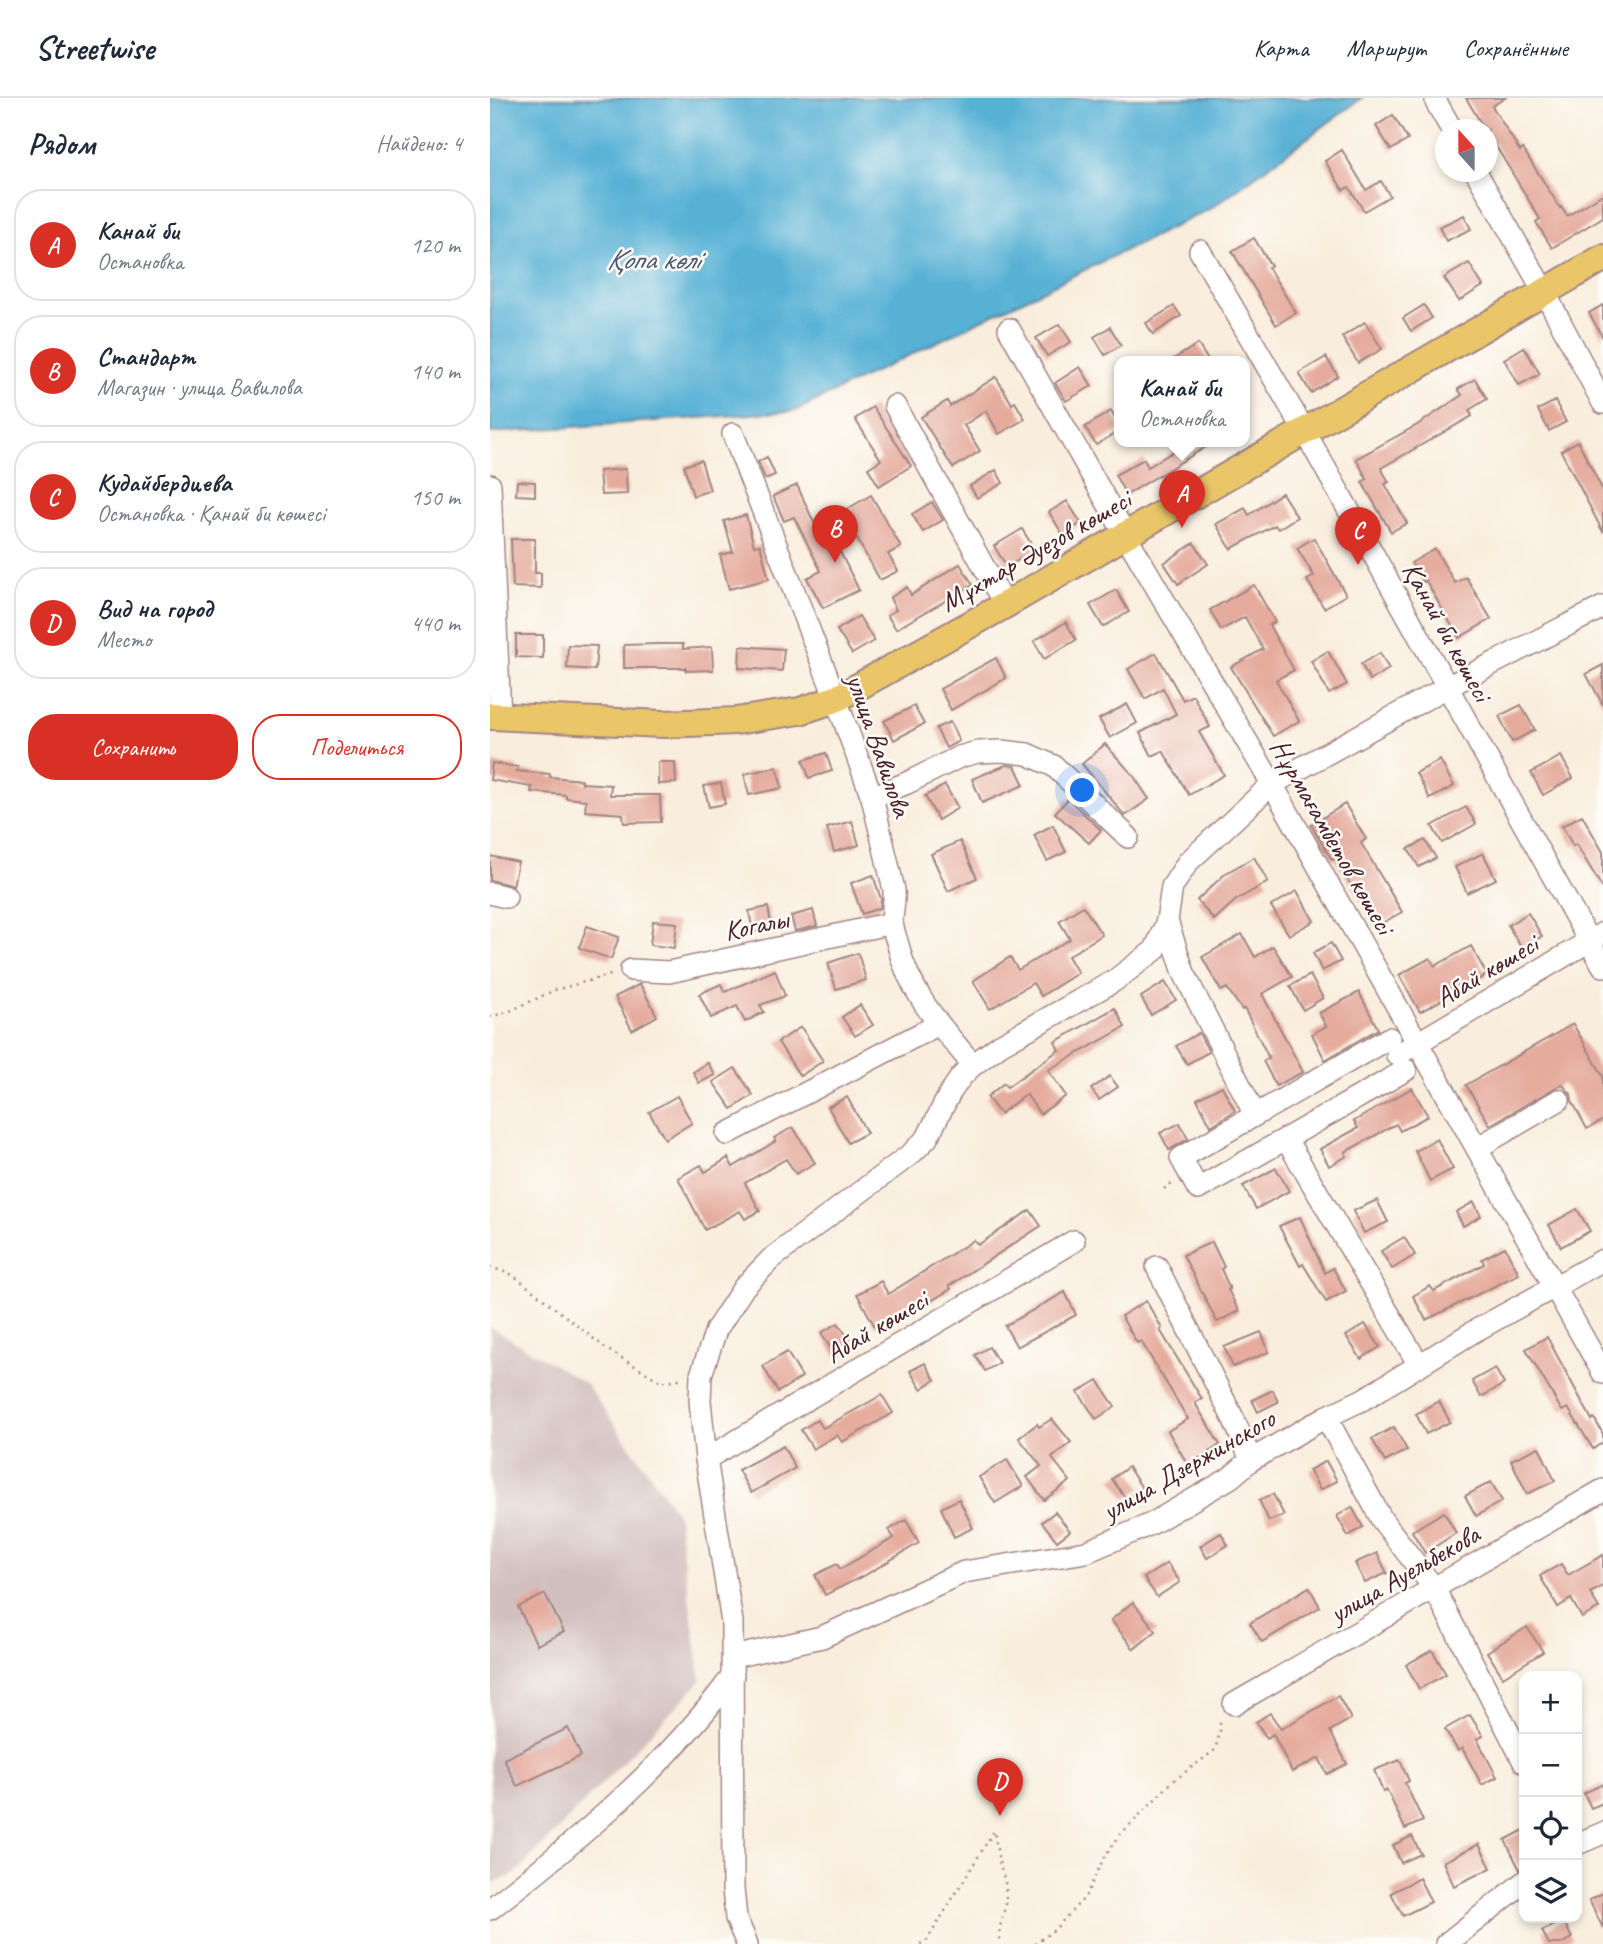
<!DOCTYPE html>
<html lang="ru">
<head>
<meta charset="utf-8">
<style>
  :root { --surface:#fff; --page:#f2f2f3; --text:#1f2937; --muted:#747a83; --line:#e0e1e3; --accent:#d93025 }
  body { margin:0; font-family:Caveat,sans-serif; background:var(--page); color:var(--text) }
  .controls { position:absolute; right:21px; bottom:21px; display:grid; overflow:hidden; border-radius:14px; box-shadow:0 4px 10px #0003 }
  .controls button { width:63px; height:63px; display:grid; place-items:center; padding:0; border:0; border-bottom:2px solid var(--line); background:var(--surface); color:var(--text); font:35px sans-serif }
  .compass { position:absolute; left:945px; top:21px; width:63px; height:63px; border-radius:50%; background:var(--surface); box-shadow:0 4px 10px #0003; rotate:339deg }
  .you { position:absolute; left:593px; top:693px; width:24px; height:24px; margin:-18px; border:5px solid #fff; border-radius:50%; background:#1a73e8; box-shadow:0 0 0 10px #1a73e833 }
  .badge { display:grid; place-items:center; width:46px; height:46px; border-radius:50%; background:var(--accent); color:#fff; font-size:23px; font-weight:700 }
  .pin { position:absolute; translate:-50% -58px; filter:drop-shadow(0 2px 4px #0008) }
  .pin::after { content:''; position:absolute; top:37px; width:24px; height:21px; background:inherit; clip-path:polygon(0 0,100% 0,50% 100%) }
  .popup { position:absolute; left:624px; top:258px; width:136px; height:91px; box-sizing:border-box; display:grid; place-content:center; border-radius:14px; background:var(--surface); filter:drop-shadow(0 2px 5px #0005); font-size:23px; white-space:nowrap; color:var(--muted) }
  .popup b { font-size:26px; color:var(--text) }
  .popup::after { content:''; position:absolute; left:50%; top:100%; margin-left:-14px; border:14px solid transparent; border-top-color:var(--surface) }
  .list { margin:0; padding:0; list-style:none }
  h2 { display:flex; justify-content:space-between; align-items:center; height:91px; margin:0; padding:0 28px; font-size:30px }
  h2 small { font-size:23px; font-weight:400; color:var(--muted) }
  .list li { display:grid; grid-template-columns:46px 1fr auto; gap:21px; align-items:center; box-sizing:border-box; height:112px; margin:0 14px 14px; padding:0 14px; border:2px solid var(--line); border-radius:28px }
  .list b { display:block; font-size:26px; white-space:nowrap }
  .list p { margin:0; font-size:23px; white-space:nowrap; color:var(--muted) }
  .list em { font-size:23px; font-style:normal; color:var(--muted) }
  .actions { display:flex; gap:14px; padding:21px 28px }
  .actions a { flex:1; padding:16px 0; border:2px solid var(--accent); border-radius:28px; text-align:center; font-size:24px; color:var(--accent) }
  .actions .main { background:var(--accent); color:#fff }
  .icon { flex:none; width:38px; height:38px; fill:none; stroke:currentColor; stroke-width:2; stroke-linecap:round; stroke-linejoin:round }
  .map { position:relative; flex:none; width:1113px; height:1846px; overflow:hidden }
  header { display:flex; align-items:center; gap:42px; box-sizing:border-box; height:98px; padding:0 35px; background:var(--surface); border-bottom:2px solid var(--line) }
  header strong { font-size:33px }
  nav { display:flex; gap:38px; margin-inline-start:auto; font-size:24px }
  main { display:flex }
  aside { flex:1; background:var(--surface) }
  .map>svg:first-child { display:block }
</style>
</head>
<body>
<header>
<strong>Streetwise</strong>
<nav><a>Карта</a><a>Маршрут</a><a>Сохранённые</a></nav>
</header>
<main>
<aside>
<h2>Рядом<small>Найдено: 4</small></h2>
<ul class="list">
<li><span class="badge">A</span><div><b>Канай би</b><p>Остановка</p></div><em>120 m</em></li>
<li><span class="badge">B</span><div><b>Стандарт</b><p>Магазин · улица Вавилова</p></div><em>140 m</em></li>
<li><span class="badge">C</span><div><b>Кудайбердиева</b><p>Остановка · Қанай би көшесі</p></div><em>150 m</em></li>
<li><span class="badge">D</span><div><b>Вид на город</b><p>Место</p></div><em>440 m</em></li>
</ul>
<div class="actions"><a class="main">Сохранить</a><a>Поделиться</a></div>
</aside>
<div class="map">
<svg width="1113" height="1846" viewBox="0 0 1113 1846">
  <rect width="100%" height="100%" fill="#fdfcf7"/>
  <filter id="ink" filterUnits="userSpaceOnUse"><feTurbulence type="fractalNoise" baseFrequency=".0143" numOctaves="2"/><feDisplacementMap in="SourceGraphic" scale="14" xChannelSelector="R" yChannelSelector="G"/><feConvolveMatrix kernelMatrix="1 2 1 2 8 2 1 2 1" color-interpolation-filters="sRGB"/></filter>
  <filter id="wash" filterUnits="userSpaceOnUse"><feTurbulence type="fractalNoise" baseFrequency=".00686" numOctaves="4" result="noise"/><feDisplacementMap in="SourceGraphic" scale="28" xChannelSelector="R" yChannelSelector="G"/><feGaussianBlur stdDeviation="1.57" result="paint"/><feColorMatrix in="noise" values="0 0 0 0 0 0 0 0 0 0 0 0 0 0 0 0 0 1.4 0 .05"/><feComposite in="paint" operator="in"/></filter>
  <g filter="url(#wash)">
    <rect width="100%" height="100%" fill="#f9eddd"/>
    <path fill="#d2bfbf" d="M0 1229 96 1286 187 1415 211 1583 25 1776 0 1787Z"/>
    <path fill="#57b1d5" stroke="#506880" stroke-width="2" d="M0 0H872L720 111 305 313 0 335Z"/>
    <g id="blocks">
      <g fill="#e5ab9d">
        <path d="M976 0H1015L1002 8 1030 53 1033 51 1070 110 1071 109 1077 118 1113 96V119L1062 150 1046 124 1050 121 998 35V32H995Z"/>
        <path d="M903 17 918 42 901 52 886 28Z"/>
        <path d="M852 52 876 92 891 83 900 98 874 113 859 89 853 92 835 63Z"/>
        <path d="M974 117 981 131 956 143 949 129Z"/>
        <path d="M764 140 781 168 778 169 806 215 786 227 742 153Z"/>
        <path d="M979 165 993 188 969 203 954 180Z"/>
        <path d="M934 207 942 220 921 233 913 220Z"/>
        <path d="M1113 207V240L1099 215Z"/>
        <path d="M684 208 691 218 663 236 656 225Z"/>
        <path d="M875 224 892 251 868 265 852 239Z"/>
        <path d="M570 226 581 244 557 258 546 240Z"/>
        <path d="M620 229 631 247 615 257 604 239Z"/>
        <path d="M708 246 719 264H679Z"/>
        <path d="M1034 249 1050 276 1029 287 1014 261Z"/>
        <path d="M836 259 848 278 821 295 809 275Z"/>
        <path d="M590 269 602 288 576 303 565 285Z"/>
        <path d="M506 279 522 306 525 304 535 321 509 336 496 313 474 327 490 353 463 370 431 319 457 303 460 308Z"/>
        <path d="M985 281 997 301 979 312 982 318 891 370 899 384 895 386 917 425 901 434 872 384 877 381 866 361 929 326 972 297 968 291Z"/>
        <path d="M1065 303 1076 324 1059 333 1048 312Z"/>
        <path d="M383 309 421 368 389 388 378 370 391 362 365 321Z"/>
        <path d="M621 313 629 327V333L606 347 595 329Z"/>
        <path d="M1088 343 1113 393V434L1071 353Z"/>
        <path d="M699 344H724L636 397 625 377 654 361 658 369Z"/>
        <path d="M277 359 285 377 275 381 268 364Z"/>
        <path d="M211 362 220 392 203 398 194 368Z"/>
        <path d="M136 371 137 396 111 397 109 373Z"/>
        <path d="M506 372 513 385 487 400 480 388Z"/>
        <path d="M27 383 45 384V398L26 397Z"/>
        <path d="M307 387 326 429 335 424 369 492 333 510 317 480 331 473 304 419 294 423 283 398Z"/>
        <path d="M792 395 807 419 788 431 785 427 741 451 726 426 755 410 759 417Z"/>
        <path d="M381 397 411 449 398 456 408 473 390 482 352 414Z"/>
        <path d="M577 403 591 425 573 437 559 414Z"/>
        <path d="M442 404 453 422 433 434 422 416Z"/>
        <path d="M256 417 264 448 270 447 279 481 239 491 230 457 243 454 234 423Z"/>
        <path d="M532 431 545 452 517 469 504 448Z"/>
        <path d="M824 440 856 497 834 510 817 482 824 478 807 450Z"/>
        <path d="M21 441H45V475H51V490L23 489Z"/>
        <path d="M704 445 718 466 688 486 674 465Z"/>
        <path d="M945 451 965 485 976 479 1001 521 969 540 936 483 933 484 921 465Z"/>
        <path d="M470 466 483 487 406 531 397 517 406 512 400 500 417 489 421 497Z"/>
        <path d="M764 487 785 524 779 527 804 572 786 582 809 623 783 638 741 569 773 551 755 519 731 532 720 512Z"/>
        <path d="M626 492 639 514 613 529 600 507Z"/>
        <path d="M369 518 384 543 362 556 347 532Z"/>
        <path d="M576 524 586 542 554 561 544 543Z"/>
        <path d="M26 537H53V560L26 559Z"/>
        <path d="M168 546H193V551L222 549 223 572 196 573V570H134V547Z"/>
        <path d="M78 547 107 548 105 572 77 570Z"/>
        <path d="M250 548 294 551 292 573 249 570Z"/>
        <path d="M838 553 857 586 839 596 821 563Z"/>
        <path d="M666 555 693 602 703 597 720 629 709 634 734 677 699 697 673 653 662 658 650 635 686 616 673 590 655 601 638 571Z"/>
        <path d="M890 555 899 571 880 582 871 566Z"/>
        <path d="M506 560 516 580 461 612 450 591Z"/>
        <path d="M1113 567V607L1096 576Z"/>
        <path d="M637 606 647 625 620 640 609 621Z"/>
        <path d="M1031 607 1045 632 1022 644 1009 618Z"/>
        <path d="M424 608 434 626 404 642 394 623Z"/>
        <path d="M460 624 469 643 456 650 446 630Z"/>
        <path d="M615 646 643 677 659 701 635 718 592 666Z"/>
        <path d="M336 655 342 673 319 680 313 662Z"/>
        <path d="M1071 658 1083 680 1053 697 1041 675Z"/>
        <path d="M950 662 964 688 940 701 926 675Z"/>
        <path d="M168 664H185L186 685 168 686Z"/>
        <path d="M2 665 28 669 27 673 60 676V679L92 682V685L121 687 120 697H170L171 724 134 725 133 716 95 713 96 702 76 700V697L41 694 42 689 0 682Z"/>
        <path d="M516 667 525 668 534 687 492 705 482 681Z"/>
        <path d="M287 669 292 690 259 697 254 676Z"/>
        <path d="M231 685 235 706 219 709 214 688Z"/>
        <path d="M455 687 468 710 448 722 435 698Z"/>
        <path d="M578 701 611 732 599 745 565 715Z"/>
        <path d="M855 706 876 741 871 745 912 814 885 829 866 795 844 760 842 762 821 727Z"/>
        <path d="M976 709 986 726 952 745 942 728Z"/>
        <path d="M1092 717 1113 754V791L1086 746 1083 748 1072 728Z"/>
        <path d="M362 723 369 747 344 754 337 730Z"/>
        <path d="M563 727 576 754 557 763 544 737Z"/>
        <path d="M935 742 946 760 929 769 918 751Z"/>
        <path d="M470 743 487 780 458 793 441 756Z"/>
        <path d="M993 755 1006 781 977 795 965 769Z"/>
        <path d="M0 758 28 764 23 788 0 782Z"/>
        <path d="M764 759 778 784 746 802 724 822 707 802 736 775Z"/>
        <path d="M383 777 391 801 390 810 372 816 361 785Z"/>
        <path d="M807 793 824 823 799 837 781 808Z"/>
        <path d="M593 808 612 837 578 858 588 875 551 898 543 885 500 911 483 883 520 859 528 872 580 841 569 823Z"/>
        <path d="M278 809 282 831 263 834 259 813Z"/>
        <path d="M323 812 327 828 305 833 301 818Z"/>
        <path d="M1038 815 1052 838 1032 851 1018 827Z"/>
        <path d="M163 823 187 825 184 850 160 847Z"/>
        <path d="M97 828 129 839 121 861 89 850Z"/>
        <path d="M752 836 765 859 783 848 802 879 772 896 813 974 786 988 773 963 779 960 754 910 752 912 737 890 731 893 712 859Z"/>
        <path d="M841 845 851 863 832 873 823 855Z"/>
        <path d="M981 848 997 877 930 914 909 877 940 860 945 868Z"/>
        <path d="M368 855 376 882 346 891 338 865Z"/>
        <path d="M285 872 295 898 270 907 274 914 255 924 247 908 221 920 209 896 231 886 235 894Z"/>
        <path d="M820 877 833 900 813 912 800 888Z"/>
        <path d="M675 884 686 902 661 917 651 899Z"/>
        <path d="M150 886 167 918 142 932 125 899Z"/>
        <path d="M869 894 888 931 835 962 822 936 836 928 829 915Z"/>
        <path d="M370 907 383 927 365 938 352 919Z"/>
        <path d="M625 910 635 929 558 972 576 998 550 1016 536 996 510 1016 497 999 514 985 517 989 569 952 565 944Z"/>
        <path d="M1083 926 1113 978V1022L1097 1031 1082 1003 1081 996 1072 986 1000 1027 976 987Z"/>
        <path d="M311 929 333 963 310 978 288 944Z"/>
        <path d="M709 935 719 954 697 966 686 948Z"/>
        <path d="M218 965 225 977 209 985 203 974Z"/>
        <path d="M245 970 263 997 242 1011 223 984Z"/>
        <path d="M620 978 628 989 609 1002 601 991Z"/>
        <path d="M732 988 745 1013 721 1028 707 1001Z"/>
        <path d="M922 990 938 1018 910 1033 906 1026 855 1054 857 1058 839 1068 830 1051 868 1030 864 1023Z"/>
        <path d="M187 998 202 1025 175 1041 159 1014Z"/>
        <path d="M357 999 377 1035 358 1045 338 1009Z"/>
        <path d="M690 1025 698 1041 679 1052 670 1035Z"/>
        <path d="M303 1029 325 1065 306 1076 296 1061 255 1085 270 1113 255 1121 250 1113 215 1132 188 1080 211 1067 215 1074 238 1060 243 1069 286 1043 284 1040Z"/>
        <path d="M947 1041 963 1071 940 1083 925 1053Z"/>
        <path d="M786 1070 799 1093 766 1111 753 1088Z"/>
        <path d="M887 1102 898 1124 874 1135 863 1113Z"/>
        <path d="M984 1104 991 1118 973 1128 966 1114Z"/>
        <path d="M1087 1111 1100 1133 1071 1149 1059 1127Z"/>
        <path d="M540 1112 551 1128 459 1188 461 1191 431 1209 429 1205 385 1229 367 1196 391 1183 398 1196 484 1142 488 1147Z"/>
        <path d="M810 1119 835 1175 843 1170 856 1193 836 1204 813 1166 810 1168 789 1128Z"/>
        <path d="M914 1139 925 1157 902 1171 891 1153Z"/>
        <path d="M722 1144 734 1169 731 1171 740 1191 738 1192 749 1213 727 1224 693 1157Z"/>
        <path d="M1015 1149 1029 1176 936 1222 923 1198 940 1188 944 1193 994 1166 992 1161Z"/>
        <path d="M575 1194 586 1217 527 1249 515 1228Z"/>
        <path d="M656 1203 672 1230 670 1232 712 1301 705 1305 730 1347 698 1367 678 1333 698 1321 651 1243 647 1245 631 1218Z"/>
        <path d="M348 1225 363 1247 346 1258 331 1235Z"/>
        <path d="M875 1226 890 1249 871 1261 856 1238Z"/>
        <path d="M771 1234 779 1254 743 1269 734 1249Z"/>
        <path d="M1057 1239 1102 1322 1104 1320 1113 1336V1344L1103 1351 1078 1310 1072 1313 1036 1251Z"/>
        <path d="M499 1249 509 1265 495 1273 485 1257Z"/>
        <path d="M297 1254 312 1279 288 1294 273 1268Z"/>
        <path d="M435 1265 445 1282 431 1291 420 1273Z"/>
        <path d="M1005 1270 1014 1286 991 1299 982 1283Z"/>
        <path d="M608 1282 625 1309 606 1321 588 1294Z"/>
        <path d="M783 1292 788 1304 768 1314 762 1302Z"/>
        <path d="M392 1297 403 1315 352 1344 347 1337 323 1351 311 1332 327 1322 333 1330Z"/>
        <path d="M949 1303 960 1324 936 1336 926 1316Z"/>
        <path d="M562 1321 581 1344 562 1360 580 1383 554 1402 537 1379 551 1368 529 1340 547 1326 549 1329Z"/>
        <path d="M904 1329 917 1352 895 1364 882 1341Z"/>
        <path d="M293 1348 305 1370 261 1395 248 1372Z"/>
        <path d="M1049 1349 1065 1383 1037 1396 1021 1362Z"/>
        <path d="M517 1362 533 1388 505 1405 489 1379Z"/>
        <path d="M836 1363 847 1383 830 1392 819 1372Z"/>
        <path d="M638 1369 652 1390 636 1401 622 1381Z"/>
        <path d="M1001 1384 1012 1403 986 1418 975 1398Z"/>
        <path d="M783 1396 794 1417 779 1423 769 1402Z"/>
        <path d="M469 1401 483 1430 464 1439 451 1410Z"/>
        <path d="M862 1409 873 1429 858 1438 847 1418Z"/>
        <path d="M565 1414 580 1433 567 1443 552 1424Z"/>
        <path d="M954 1414 966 1435 935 1455 922 1433Z"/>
        <path d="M416 1422 429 1445 377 1476 335 1497 325 1477 347 1466 350 1471 404 1440 399 1432Z"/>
        <path d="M731 1435 738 1447 717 1460 710 1448Z"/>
        <path d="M887 1455 897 1475 875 1485 865 1465Z"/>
        <path d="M1113 1457V1488L1100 1495 1109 1510 1092 1520 1081 1501 1068 1509 1050 1478 1071 1466 1078 1477Z"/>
        <path d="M677 1465 690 1484 667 1499 654 1480Z"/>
        <path d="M819 1489 830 1509 772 1544 760 1525Z"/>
        <path d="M55 1496 74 1534 47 1547 28 1509Z"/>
        <path d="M643 1504 666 1533 644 1551 621 1522Z"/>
        <path d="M1037 1529 1053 1554 1013 1579 997 1554Z"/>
        <path d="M942 1552 956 1576 929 1591 916 1567Z"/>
        <path d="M848 1598 861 1621 840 1633 857 1666 837 1676 829 1660 802 1674 783 1636 777 1640 766 1624 780 1615 791 1631Z"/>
        <path d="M980 1617 993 1638 987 1641 1007 1679 992 1687 972 1650 968 1653 955 1631Z"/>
        <path d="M78 1630 91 1658 27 1688 14 1661Z"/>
        <path d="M910 1662 919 1683 915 1685 933 1723 915 1731 897 1692 893 1694 884 1672Z"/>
        <path d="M1113 1686V1705L1101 1710 1094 1695Z"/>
        <path d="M1034 1732V1771L1030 1772 1015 1742Z"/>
        <path d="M922 1738 931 1756 911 1765 903 1747Z"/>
        <path d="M989 1746 1001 1770 964 1788 953 1764Z"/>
        <path d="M929 1780 941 1804 913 1818 901 1795Z"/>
        <path d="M1113 1795V1830L1099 1802Z"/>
        <path d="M1073 1822 1082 1840 1071 1846H1059L1052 1833Z"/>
      </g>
    </g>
  </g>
  <g filter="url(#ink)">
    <use href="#blocks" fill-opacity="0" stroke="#a28684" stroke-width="2"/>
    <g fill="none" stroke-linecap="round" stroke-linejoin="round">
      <g stroke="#a28684" stroke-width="24">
        <g id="minor">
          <path d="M946 4 962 32"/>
          <path d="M986 74 1055 195 1113 305"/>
          <path d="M710 153 815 334 1113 868"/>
          <path d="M519 231 635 436 782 686 1113 1275"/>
          <path d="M405 308 515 507"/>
          <path d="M243 336 346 601 382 699 404 792C405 803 402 814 402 825 403 832 406 840 408 847 419 895 452 930 483 967"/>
          <path d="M0 387 10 620"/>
          <path d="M382 699 417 685 469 659 488 654 512 653 537 656 564 668 638 739"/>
          <path d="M0 795 16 799"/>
          <path d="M677 823 694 875 765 1017"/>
          <path d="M141 872 179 874 402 825"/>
          <path d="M899 940 691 1060 708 1091 916 972"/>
          <path d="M907 957 1113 835"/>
          <path d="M237 1036 449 926"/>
          <path d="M796 1041 929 1267"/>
          <path d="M987 1050 1069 1002"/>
          <path d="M667 1169 744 1322 761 1362"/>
          <path d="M836 1319 892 1422 944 1490 1034 1664"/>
          <path d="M216 1361 584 1143"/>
          <path d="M243 1559 332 1539 474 1474 596 1454 661 1426 740 1380 761 1362 836 1319 874 1301 983 1234 1113 1162"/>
          <path d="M744 1606 1113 1392"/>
          <path d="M1087 1746 1113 1735"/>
          <path d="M0 1811C84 1746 181 1664 243 1577"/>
          <path d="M257 1846 246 1820 243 1791 242 1524 216 1361 210 1303 211 1277 226 1232 254 1189 281 1161 421 1056 437 1040 460 995 471 979 483 967 510 947 624 883 665 852 677 823 682 789 698 764 782 686 957 589 1113 509"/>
          <path d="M956 1846 1034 1784"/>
        </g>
      </g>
      <g stroke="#a28684" stroke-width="30">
        <path id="major" d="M0 618 173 626 246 623 310 613 346 601 515 507 1113 160"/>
      </g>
      <g stroke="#a28684" stroke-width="2.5" stroke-dasharray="2 5" stroke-linecap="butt">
        <path d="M0 919 20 913 65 892 124 876"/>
        <path d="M674 1091 685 1084"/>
        <path d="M0 1169 23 1177 118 1252 172 1284 194 1280"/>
        <path d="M430 1846 436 1844 504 1733 509 1764 516 1788V1805L510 1829 509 1846"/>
        <path d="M545 1846 565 1831 595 1799 615 1758 629 1738 682 1684 725 1652 730 1633V1620"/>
      </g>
      <use href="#minor" stroke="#fff" stroke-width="21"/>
      <use href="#major" stroke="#eac669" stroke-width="26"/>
    </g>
  </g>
  <g text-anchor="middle" stroke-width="5" stroke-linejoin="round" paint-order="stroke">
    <g font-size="28" fill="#4a1f2b" stroke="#fdfcf7">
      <text transform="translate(545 452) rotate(-30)" y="10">Мұхтар Әуезов көшесі</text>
      <text transform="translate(958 533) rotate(61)" y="10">Қанай би көшесі</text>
      <text transform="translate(390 647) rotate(71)" y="10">улица Вавилова</text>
      <text transform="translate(843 738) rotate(60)" y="10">Нұрмағамбетов көшесі</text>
      <text transform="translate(266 826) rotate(-12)" y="10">Когалы</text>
      <text transform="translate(996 872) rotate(-31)" y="10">Абай көшесі</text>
      <text transform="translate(386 1228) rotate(-31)" y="10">Абай көшесі</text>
      <text transform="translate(698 1366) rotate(-30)" y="10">улица Дзержинского</text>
      <text transform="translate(914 1475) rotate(-30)" y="10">улица Ауельбекова</text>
    </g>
    <g font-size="30" font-style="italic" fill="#4f596f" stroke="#fdfcf7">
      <text x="163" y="171">Қопа көлі</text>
    </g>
  </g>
</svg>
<div class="controls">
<button>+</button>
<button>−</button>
<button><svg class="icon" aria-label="locate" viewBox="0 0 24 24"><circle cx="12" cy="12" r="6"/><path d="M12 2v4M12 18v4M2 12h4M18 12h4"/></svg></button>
<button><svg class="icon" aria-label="layers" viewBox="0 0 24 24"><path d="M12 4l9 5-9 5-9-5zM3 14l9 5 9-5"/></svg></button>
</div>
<svg class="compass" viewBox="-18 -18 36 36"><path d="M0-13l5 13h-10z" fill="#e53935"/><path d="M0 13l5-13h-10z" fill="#747a83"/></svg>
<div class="you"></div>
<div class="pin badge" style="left:692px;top:430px">A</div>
<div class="popup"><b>Канай би</b>Остановка</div>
<div class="pin badge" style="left:345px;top:465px">B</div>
<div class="pin badge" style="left:868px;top:467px">C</div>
<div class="pin badge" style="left:510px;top:1718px">D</div>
</div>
</main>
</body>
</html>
